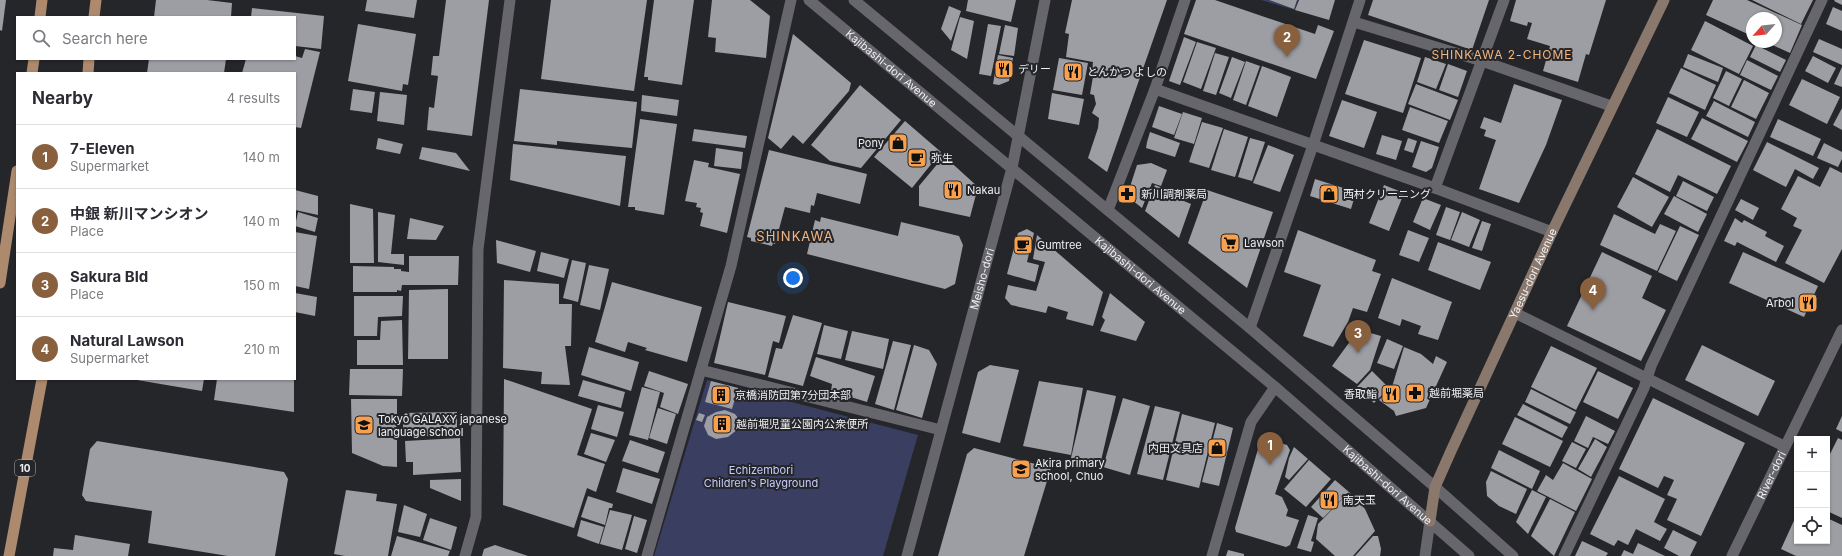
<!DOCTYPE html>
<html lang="en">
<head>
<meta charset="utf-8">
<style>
  :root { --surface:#fff; --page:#f2f2f3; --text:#2b2b33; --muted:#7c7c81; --line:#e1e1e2; --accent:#88603e }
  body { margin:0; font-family:Inter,"Noto Sans JP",sans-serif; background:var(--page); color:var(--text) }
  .controls { position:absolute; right:12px; bottom:12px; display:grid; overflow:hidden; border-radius:0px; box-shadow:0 1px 3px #0004 }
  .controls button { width:36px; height:36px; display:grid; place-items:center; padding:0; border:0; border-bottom:1px solid var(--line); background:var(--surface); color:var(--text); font:20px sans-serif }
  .compass { position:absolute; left:1746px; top:12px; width:36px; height:36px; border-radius:50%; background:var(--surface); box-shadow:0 1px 3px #0004; rotate:243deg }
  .you { position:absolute; left:793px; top:278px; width:14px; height:14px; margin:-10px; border:3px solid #fff; border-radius:50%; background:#1a73e8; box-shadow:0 0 0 6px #1a73e833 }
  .badge { display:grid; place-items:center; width:26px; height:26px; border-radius:50%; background:var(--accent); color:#fff; font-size:13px; font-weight:700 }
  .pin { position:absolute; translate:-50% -33px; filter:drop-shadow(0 1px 2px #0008) }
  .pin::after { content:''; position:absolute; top:21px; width:14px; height:12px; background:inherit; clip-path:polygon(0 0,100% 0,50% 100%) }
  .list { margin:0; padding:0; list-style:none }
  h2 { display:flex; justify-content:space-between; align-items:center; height:52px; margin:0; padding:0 16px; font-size:17px }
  h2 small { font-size:13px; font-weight:400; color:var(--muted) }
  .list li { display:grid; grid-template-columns:26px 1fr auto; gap:12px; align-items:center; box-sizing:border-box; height:64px; padding:0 16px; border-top:1px solid var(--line) }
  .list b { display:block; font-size:15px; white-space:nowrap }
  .list p { margin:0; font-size:13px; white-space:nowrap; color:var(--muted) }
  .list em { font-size:13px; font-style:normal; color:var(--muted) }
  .icon { flex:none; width:22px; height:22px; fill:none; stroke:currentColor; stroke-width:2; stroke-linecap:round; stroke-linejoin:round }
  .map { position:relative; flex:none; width:1842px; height:556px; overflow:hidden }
  .search { position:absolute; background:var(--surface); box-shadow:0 1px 3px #0004; left:16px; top:16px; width:280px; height:44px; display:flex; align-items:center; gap:10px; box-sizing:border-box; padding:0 14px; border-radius:0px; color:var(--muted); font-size:15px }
  .panel { position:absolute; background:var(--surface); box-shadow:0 1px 3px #0004; left:16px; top:72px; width:280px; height:308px; border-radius:0px }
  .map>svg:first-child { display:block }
</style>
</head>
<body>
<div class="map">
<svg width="1842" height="556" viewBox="0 0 1842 556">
  <rect width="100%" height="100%" fill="#25262a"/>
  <g fill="#3a3e60">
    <path d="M1261 0H1298L1295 10Z"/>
    <path d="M707 380 918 435 883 556H654Z"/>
  </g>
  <g fill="#9d9ea4">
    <path d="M0 0H6L2 31 0 30Z"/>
    <path d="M156 0H207L232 3 231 17H154Z"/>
    <path d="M367 0H417L414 18 365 11Z"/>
    <path d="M446 0H489L472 136 427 130 429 107 434 108 438 76 431 75 433 56H439Z"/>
    <path d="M551 0H647L634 91 541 79Z"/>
    <path d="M654 0H694L682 85 648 80V77H644Z"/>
    <path d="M712 0H750L770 16 766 58 715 52 716 38 708 37Z"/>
    <path d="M968 0H1016L1011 22 966 11Z"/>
    <path d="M1072 0H1167L1107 172 1088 158 1098 128 1099 118 1092 113 1096 104 1094 95 1090 94 1094 71H1092L1093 62 1066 57 1069 34 1065 33Z"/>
    <path d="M1196 0H1215L1315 34 1318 25 1334 31 1316 79 1184 34Z"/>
    <path d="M1269 0H1297L1294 9Z"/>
    <path d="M1299 0H1335L1329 20 1295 10Z"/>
    <path d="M1373 0H1489L1472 50 1368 15Z"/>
    <path d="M1516 0H1606L1589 55 1586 54 1578 82 1543 71 1550 46 1527 39 1532 23 1528 22 1527 26 1510 21Z"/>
    <path d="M1713 0H1747L1802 25 1790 53 1766 42H1776V18H1752V36L1706 15Z"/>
    <path d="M1752 0H1813L1801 24Z"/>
    <path d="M1835 0H1842V5L1834 1Z"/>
    <path d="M949 6 961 11 951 41 941 29Z"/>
    <path d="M1833 7 1842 11V31L1826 24Z"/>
    <path d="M252 8 324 16 321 49 295 46V17H251Z"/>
    <path d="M960 17 974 21 967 59 951 50Z"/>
    <path d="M1705 21 1753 46 1739 74 1691 50Z"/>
    <path d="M358 24 416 34 408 85 403 84 402 91 348 81Z"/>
    <path d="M988 24 1001 26 991 76 979 74Z"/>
    <path d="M1005 25 1018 28 1014 56 999 54Z"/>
    <path d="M793 34 851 83 849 91 803 144 793 135 781 149 768 138Z"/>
    <path d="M1184 37 1196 42 1180 85 1169 81Z"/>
    <path d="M1819 39 1842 49V65L1813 52Z"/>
    <path d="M1364 40 1421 58 1403 113 1345 94Z"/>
    <path d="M1197 42 1216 48 1201 89 1183 82Z"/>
    <path d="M1756 45 1786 60 1780 72 1750 57Z"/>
    <path d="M305 49 320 52 301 128 295 127V73H242L246 59H295V56L302 58Z"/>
    <path d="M1215 53 1229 57 1216 95 1203 91Z"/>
    <path d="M1688 54 1723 68 1718 82 1683 67Z"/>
    <path d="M998 55 1013 58 1009 81 999 85 993 84Z"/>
    <path d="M1813 56 1836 68 1828 83 1805 71Z"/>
    <path d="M1232 57 1245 62 1231 98 1219 93Z"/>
    <path d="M1425 57 1446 64 1436 89 1417 82Z"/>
    <path d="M1059 58 1088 63 1082 95 1053 90Z"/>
    <path d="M149 59H226L224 73H147Z"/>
    <path d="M1747 60 1778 76 1771 90 1740 75Z"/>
    <path d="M1246 61 1260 66 1246 105 1233 100Z"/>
    <path d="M1448 64 1467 71 1458 97 1439 90Z"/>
    <path d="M1262 66 1291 77 1277 117 1248 106Z"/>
    <path d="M1842 67V87L1834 84Z"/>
    <path d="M1681 68 1716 85 1705 110 1669 93Z"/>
    <path d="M1726 71 1742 79 1729 106 1713 98Z"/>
    <path d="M1802 79 1840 97 1827 124 1789 105Z"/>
    <path d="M1744 80 1769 93 1756 119 1731 107Z"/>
    <path d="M1416 84 1458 100 1450 120 1408 104Z"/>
    <path d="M1514 84 1562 100 1546 145 1519 203 1479 189 1496 140 1484 136 1486 130 1480 128 1484 117 1501 123Z"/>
    <path d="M860 85 901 120 861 168 830 161 811 145Z"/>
    <path d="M353 89 375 92 372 113 350 110Z"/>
    <path d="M520 89 637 102 632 148 557 141V145L514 141Z"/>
    <path d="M380 92 407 95 404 125 377 121Z"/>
    <path d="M1052 93 1084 99 1079 125 1048 119Z"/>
    <path d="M642 95 679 100 677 116 641 111Z"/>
    <path d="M1668 97 1699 112 1687 137 1656 123Z"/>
    <path d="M1342 100 1377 112 1364 148 1329 136Z"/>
    <path d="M1714 101 1755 122 1748 137 1706 116Z"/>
    <path d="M1159 106 1182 114 1174 135 1152 127Z"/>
    <path d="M1410 107 1448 121 1439 143 1402 130Z"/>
    <path d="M1842 108V130L1833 125Z"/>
    <path d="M1183 112 1202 118 1194 144 1174 138Z"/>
    <path d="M1702 118 1748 141 1737 162 1691 139Z"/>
    <path d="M640 119 677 124 664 215 635 210V207H628Z"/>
    <path d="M1778 119 1821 139 1813 156 1770 137Z"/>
    <path d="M905 121 941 152 912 188 874 157Z"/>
    <path d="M1202 122 1223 128 1209 168 1189 162Z"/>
    <path d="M694 129 747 136 745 148 692 141Z"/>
    <path d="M1224 129 1248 137 1235 177 1211 170Z"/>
    <path d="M1657 129 1731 166 1717 194 1678 175 1670 192 1635 174Z"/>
    <path d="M1150 132 1180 143 1175 157 1146 148 1147 142Z"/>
    <path d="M1382 135 1402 141 1396 160 1376 154Z"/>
    <path d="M378 138 403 144 400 154 376 149Z"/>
    <path d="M1250 138 1265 142 1252 181 1238 177Z"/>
    <path d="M1408 138 1417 141 1413 153 1404 150Z"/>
    <path d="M1421 141 1439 147 1432 168 1426 172 1412 167Z"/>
    <path d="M1767 142 1819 168 1813 179 1795 169 1786 187 1753 170Z"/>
    <path d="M1824 143 1842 152V159L1838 167 1817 158Z"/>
    <path d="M513 144 626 156 620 206 510 180Z"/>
    <path d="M1268 145 1294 155 1280 192 1253 183Z"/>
    <path d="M422 147 456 153 470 171 419 159Z"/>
    <path d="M716 148 743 152 741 169 714 166Z"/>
    <path d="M769 150 867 174 860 204 817 193 814 206 811 205 810 213 785 207 775 244 773 243 772 246 751 241V238L747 237Z"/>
    <path d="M944 156 978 187 970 217 919 206V186Z"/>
    <path d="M694 160 709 163 708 167 740 174 727 233 700 226 703 213 700 212 701 208 696 207 697 203 685 201Z"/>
    <path d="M1151 163 1167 170 1161 186 1152 183 1142 208 1127 196 1137 165Z"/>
    <path d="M1830 167 1842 173V249L1824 283 1785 263 1802 230 1793 226 1797 218 1781 209 1798 176 1820 187Z"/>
    <path d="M1633 177 1669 197 1652 227 1617 207Z"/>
    <path d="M1315 179 1356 192 1351 209 1310 196Z"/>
    <path d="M1683 181 1714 197 1707 211 1676 196Z"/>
    <path d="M1155 185 1180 195 1179 199 1191 204 1179 238 1145 211Z"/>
    <path d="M1384 185 1404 193 1389 231 1369 223Z"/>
    <path d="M295 190 318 196V215L295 210Z"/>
    <path d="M1207 190 1273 212 1247 288 1188 243Z"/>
    <path d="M1674 196 1707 214 1698 232 1664 214Z"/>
    <path d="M1423 198 1441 205 1430 230 1413 222Z"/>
    <path d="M1741 199 1759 208 1753 220 1735 210Z"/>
    <path d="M350 204 373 209 374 263H350Z"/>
    <path d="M1446 207 1460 212 1450 240 1436 235Z"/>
    <path d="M298 212 318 218 315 232 295 226Z"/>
    <path d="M378 212 395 215 391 254H404V265L378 262Z"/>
    <path d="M1462 212 1480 220 1469 247 1451 240Z"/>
    <path d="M1614 214 1655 234 1660 224 1676 231 1657 271 1600 245Z"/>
    <path d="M821 217 898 236 901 222 959 236 963 245 955 284 945 289 807 254 815 220 820 222Z"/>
    <path d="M410 218 444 226 436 240 407 239Z"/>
    <path d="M1735 218 1742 223 1744 220 1767 232 1765 236 1784 246 1776 262 1737 242 1735 246 1724 241Z"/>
    <path d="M1482 221 1491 224 1482 251 1472 248Z"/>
    <path d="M1680 226 1699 235 1677 281 1658 272Z"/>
    <path d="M1027 229 1034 233 1027 262 1039 265 1035 282 1007 274 1018 233Z"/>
    <path d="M1298 230 1376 260 1372 271 1381 274 1367 312 1353 308 1348 322 1333 347 1303 336 1321 285 1284 272Z"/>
    <path d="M1408 230 1429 238 1419 262 1399 255Z"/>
    <path d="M295 232 317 236 309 289 295 286Z"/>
    <path d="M1037 235 1103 292 1093 326 1066 319 1068 312 1048 306 1046 313 1011 305 1005 298 1008 285 1036 291 1045 262 1033 259Z"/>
    <path d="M496 240 536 251 530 272 497 263Z"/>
    <path d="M1438 242 1491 262 1480 290 1428 270Z"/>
    <path d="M541 252 569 259 564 278 537 271Z"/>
    <path d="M1602 252 1652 276 1642 298 1666 310 1641 361 1567 326Z"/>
    <path d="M1743 252 1818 286 1804 317 1729 283Z"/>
    <path d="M409 256H459L458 285H402L401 291 397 290V292H353V266L394 267V269H401V271L409 272Z"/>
    <path d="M572 260 586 263 578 302 563 298Z"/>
    <path d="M589 265 609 269 600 310 580 305Z"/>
    <path d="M1392 278 1452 302 1438 340 1418 334 1421 326 1402 319 1400 326 1378 318Z"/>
    <path d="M504 280 559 284V304H572L571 346H565L570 385 541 384 542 372 503 368Z"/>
    <path d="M612 282 702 307 687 362 645 350 647 348 628 342 625 352 595 342Z"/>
    <path d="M448 289V359H408L409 290Z"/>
    <path d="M295 293 317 297 315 316 295 312Z"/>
    <path d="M1110 293 1145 322 1136 341 1100 331 1105 320 1102 317Z"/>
    <path d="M354 296H403L402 316 378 317 377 336H354Z"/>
    <path d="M728 302 786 316 779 343 773 341 765 375 714 363Z"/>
    <path d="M793 315 822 323 803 386 768 377 776 348 782 349Z"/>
    <path d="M402 320 403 365H357V340H380L381 321Z"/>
    <path d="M824 325 848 331 841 359 817 354Z"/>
    <path d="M1360 330 1381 336 1370 370 1357 384 1332 366 1351 340 1356 341Z"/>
    <path d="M852 331 889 339 883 369 845 360Z"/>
    <path d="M1387 339 1403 346 1394 369 1377 363Z"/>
    <path d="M893 341 911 345 894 410 875 404Z"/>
    <path d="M914 345 929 350 937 364 922 418 896 410Z"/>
    <path d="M1702 345 1775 381 1758 416 1685 380Z"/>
    <path d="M1551 346 1597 368 1576 410 1531 387Z"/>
    <path d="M589 347 639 362 631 391 581 375Z"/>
    <path d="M1404 347 1421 354 1433 364 1436 356 1447 362 1426 408 1396 416 1394 411 1379 400 1392 387Z"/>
    <path d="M816 357 875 376 867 402 831 391 832 384 810 376Z"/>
    <path d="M990 365 1019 370 1000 443 962 433 978 372Z"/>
    <path d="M350 369H403L402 396 349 395Z"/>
    <path d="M649 371 688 384 678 414 660 407 664 393 644 386Z"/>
    <path d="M1372 371 1389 388 1374 403 1357 387Z"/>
    <path d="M1598 371 1633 388 1618 419 1583 402Z"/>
    <path d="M131 379H204L202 391Z"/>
    <path d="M217 379H294V412L214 400Z"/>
    <path d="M504 379 592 409 577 455 605 464 596 492 587 488 574 528 503 505Z"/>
    <path d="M583 380 625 392 621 408 578 396Z"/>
    <path d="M711 381 738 388 732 409 705 402Z"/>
    <path d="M1039 381 1083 388 1071 455 1023 446Z"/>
    <path d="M642 387 660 392 648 440 629 435Z"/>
    <path d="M1531 389 1576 412 1570 424 1525 402Z"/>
    <path d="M1087 390 1116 396 1100 465 1071 458Z"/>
    <path d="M1123 398 1150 406 1130 475 1103 467Z"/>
    <path d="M1653 398 1745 443 1701 536 1667 520 1677 499 1667 495 1674 480 1664 476 1658 488 1619 469Z"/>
    <path d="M351 399H397V467L383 466 352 453Z"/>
    <path d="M1523 404 1568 427 1562 438 1517 415Z"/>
    <path d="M598 405 624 412 617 437 591 429Z"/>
    <path d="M1155 406 1180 412 1163 480 1137 474Z"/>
    <path d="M658 408 676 414 667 444 649 438Z"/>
    <path d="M725 410 735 414 738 418 740 421 738 429 728 437 716 439 708 435 704 426 707 417 716 412Z"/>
    <path d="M457 412V436H403V413Z"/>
    <path d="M699 413 705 415 702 422 696 420Z"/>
    <path d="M1182 414 1215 423 1199 488 1166 480Z"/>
    <path d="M1586 416 1615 431 1608 444 1593 437 1588 448 1574 441Z"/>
    <path d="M1842 416V432L1836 429Z"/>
    <path d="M1515 417 1563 441 1550 467 1502 444Z"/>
    <path d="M1217 423 1233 428 1219 486 1202 482Z"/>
    <path d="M591 433 615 440 606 462 584 454Z"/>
    <path d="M460 438 461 472 413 475V462H406L405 441Z"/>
    <path d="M1264 438 1287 445 1290 450 1275 494 1282 497 1288 510 1286 516 1299 520 1290 545 1286 547 1236 532 1235 528 1260 442 1263 443Z"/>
    <path d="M1838 438 1842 440V518L1827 511V460Z"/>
    <path d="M1595 439 1607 447 1591 477 1578 469Z"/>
    <path d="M630 440 665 452 658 473 622 461Z"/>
    <path d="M97 441 284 472 288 479 275 556H228L148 543 152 511 86 501 82 495 90 449Z"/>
    <path d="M1572 442 1586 449 1576 468 1562 461Z"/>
    <path d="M1294 447 1308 459 1289 480 1285 477 1289 458Z"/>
    <path d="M974 448 1051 468 1024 556H938L967 454Z"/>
    <path d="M1499 450 1540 471 1532 489 1491 468Z"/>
    <path d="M1309 460 1331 479 1306 507 1284 489Z"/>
    <path d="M1563 463 1592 479 1576 511 1537 491 1546 475 1553 480Z"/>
    <path d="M623 468 660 479 652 504 616 492Z"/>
    <path d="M1491 471 1527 489 1516 514 1499 506 1487 496 1486 482Z"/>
    <path d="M1619 476 1665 499 1654 522 1667 529 1660 541 1636 529 1628 545 1618 540 1614 546 1590 534Z"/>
    <path d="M461 479V501L430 488V480Z"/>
    <path d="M1335 480 1349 492 1323 518 1311 507Z"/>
    <path d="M346 490 377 494 376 501 397 504 388 556H345L334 554Z"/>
    <path d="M1532 490 1546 497 1528 534 1516 522Z"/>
    <path d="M1349 492 1365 509 1375 531 1353 556H1335L1316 539 1318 524Z"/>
    <path d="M588 496 613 504 612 508H609L605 525 581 517Z"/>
    <path d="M1550 499 1575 512 1554 556 1531 536Z"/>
    <path d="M404 505 427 514 420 537 398 532Z"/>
    <path d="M610 510 632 515 622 550 600 544Z"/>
    <path d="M1797 514V541H1827V518L1842 525V556H1796L1781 549Z"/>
    <path d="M1308 515 1318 518 1311 541 1314 542 1311 552 1297 548Z"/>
    <path d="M634 516 647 520 637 553 625 549Z"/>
    <path d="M430 518 457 527 451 550 423 540Z"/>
    <path d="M581 520 604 527 599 544 577 536Z"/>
    <path d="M1673 530 1697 542 1690 556H1679L1664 548Z"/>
    <path d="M75 535 130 544 128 556H53L54 548 73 550Z"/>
    <path d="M397 536 450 551 448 556H391Z"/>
    <path d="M1373 536H1378L1381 549 1380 556H1355Z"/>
    <path d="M1582 541 1608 553 1606 556H1575Z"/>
    <path d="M1638 543 1665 556H1621L1624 550 1633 554Z"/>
    <path d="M495 545 528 556H482L484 549Z"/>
    <path d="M1228 550 1244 554V556H1226Z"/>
  </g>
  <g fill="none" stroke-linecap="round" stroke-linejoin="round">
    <g stroke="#66666c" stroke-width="11">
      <path d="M1354 22 1482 61 1611 106"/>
      <path d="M1155 89 1435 188 1552 232"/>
      <path d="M1435 188 1504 0"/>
      <path d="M1108 210 1155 89 1185 0"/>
      <path d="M1515 313 1784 446"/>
      <path d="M1250 328 1313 145 1360 0"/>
      <path d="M701 370 941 430"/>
      <path d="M465 556 476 517 478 249 510 0"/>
      <path d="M647 556 731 266 791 0"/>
      <path id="s1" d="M907 556 1012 168"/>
      <path d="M1212 556 1251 422 1275 387"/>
      <path d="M1564 556 1644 388 1651 366 1822 0"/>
    </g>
    <g stroke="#66666c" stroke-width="11">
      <path id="s2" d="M809 0 1275 387 1469 556"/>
      <path d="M854 0 1250 328 1435 487 1513 556"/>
      <path d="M1012 168 1045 0"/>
      <path d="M1425 556 1430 521"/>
      <path id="s3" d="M1732 556 1842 330"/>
    </g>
    <path stroke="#8a786d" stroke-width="11" id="s4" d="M1430 521 1435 487 1451 451 1552 232 1664 0"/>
    <g stroke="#ad896e" stroke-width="11">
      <path d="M40 17 42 0"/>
      <path d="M94 17 96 0"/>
      <path d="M32 73 34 59"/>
      <path d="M88 73 89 59"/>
      <path d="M0 283 17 171"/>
      <path d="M9 556 42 379"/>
    </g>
  </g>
  <defs>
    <g id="restaurant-square" transform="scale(1)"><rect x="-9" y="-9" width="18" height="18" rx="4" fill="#f9a04c" stroke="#25262a"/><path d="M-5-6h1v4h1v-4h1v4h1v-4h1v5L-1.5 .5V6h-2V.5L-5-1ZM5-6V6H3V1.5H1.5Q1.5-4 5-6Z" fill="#111"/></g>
    <g id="shop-square" transform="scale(1)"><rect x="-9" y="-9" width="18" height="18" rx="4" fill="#f9a04c" stroke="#25262a"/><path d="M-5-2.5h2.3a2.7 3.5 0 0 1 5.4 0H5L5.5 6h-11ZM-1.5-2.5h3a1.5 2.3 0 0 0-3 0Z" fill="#111"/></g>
    <g id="cafe-square" transform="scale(1)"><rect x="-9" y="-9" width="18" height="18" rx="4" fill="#f9a04c" stroke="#25262a"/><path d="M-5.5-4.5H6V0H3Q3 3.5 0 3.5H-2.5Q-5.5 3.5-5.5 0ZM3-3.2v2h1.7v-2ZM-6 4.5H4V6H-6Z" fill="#111"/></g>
    <g id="pharmacy-square" transform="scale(1)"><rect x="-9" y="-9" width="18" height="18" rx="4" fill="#f9a04c" stroke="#25262a"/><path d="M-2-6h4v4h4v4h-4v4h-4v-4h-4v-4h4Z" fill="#111"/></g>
    <g id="supermarket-square" transform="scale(1)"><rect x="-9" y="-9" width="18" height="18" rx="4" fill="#f9a04c" stroke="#25262a"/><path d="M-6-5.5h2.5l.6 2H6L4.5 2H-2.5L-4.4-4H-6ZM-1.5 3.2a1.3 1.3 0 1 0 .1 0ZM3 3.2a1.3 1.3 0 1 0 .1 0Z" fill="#111"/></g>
    <g id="building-square" transform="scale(1)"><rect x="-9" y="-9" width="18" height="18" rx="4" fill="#f9a04c" stroke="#25262a"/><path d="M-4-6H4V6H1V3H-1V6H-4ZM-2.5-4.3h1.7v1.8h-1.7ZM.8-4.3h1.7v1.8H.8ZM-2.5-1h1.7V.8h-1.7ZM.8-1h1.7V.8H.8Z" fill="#111"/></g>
    <g id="school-square" transform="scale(1)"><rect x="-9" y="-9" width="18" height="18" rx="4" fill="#f9a04c" stroke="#25262a"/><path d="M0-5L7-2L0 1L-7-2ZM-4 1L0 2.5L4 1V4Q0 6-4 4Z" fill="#111"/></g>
  </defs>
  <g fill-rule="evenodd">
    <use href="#restaurant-square" x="1004" y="69"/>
    <use href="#restaurant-square" x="1073" y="72"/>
    <use href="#shop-square" x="898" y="143"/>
    <use href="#cafe-square" x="917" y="158"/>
    <use href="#restaurant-square" x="953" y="190"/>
    <use href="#pharmacy-square" x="1127" y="194"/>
    <use href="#shop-square" x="1329" y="194"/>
    <use href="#supermarket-square" x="1230" y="243"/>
    <use href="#cafe-square" x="1023" y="245"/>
    <use href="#restaurant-square" x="1808" y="303"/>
    <use href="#pharmacy-square" x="1415" y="393"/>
    <use href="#restaurant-square" x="1391" y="394"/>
    <use href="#building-square" x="721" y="395"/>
    <use href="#building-square" x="722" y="424"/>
    <use href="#school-square" x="364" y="425"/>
    <use href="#shop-square" x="1217" y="448"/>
    <use href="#school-square" x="1021" y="469"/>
    <use href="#restaurant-square" x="1329" y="500"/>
  </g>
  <g text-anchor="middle" stroke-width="4" stroke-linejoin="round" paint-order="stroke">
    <rect fill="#25262a" stroke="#b2b3b6" stroke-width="1" x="15" y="460" width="20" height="16" rx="3"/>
    <g font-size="10" font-weight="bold" fill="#efeff2">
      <text x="25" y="472">10</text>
    </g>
    <g font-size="11" fill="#efeff2" stroke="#25262a">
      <text dy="4" stroke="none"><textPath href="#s2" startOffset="107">Kajibashi-dori Avenue</textPath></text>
      <text dy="4" stroke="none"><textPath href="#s4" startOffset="269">Yaesu-dori Avenue</textPath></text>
      <text dy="4" stroke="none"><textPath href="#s2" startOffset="431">Kajibashi-dori Avenue</textPath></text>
      <text dy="4" stroke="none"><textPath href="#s1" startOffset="287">Meisho-dori</textPath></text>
      <text dy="4" stroke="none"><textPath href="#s3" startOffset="90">River-dori</textPath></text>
      <text dy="4" stroke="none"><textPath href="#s2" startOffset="755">Kajibashi-dori Avenue</textPath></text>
    </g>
    <g font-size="11" fill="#efeff2" stroke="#25262a" text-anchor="start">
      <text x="1018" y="73">デリー</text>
      <text x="1087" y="76">とんかつ よしの</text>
      <text x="884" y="147" text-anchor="end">Pony</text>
      <text x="931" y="162">弥生</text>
      <text x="967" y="194">Nakau</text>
      <text x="1141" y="198">新川調剤薬局</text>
      <text x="1343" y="198">西村クリーニング</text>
      <text x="1244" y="247">Lawson</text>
      <text x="1037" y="249">Gumtree</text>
      <text x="1794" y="307" text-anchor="end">Arbol</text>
      <text x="1429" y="397">越前堀薬局</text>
      <text x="1377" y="398" text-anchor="end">香取鮨</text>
      <text x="735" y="399">京橋消防団第7分団本部</text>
      <text x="378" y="423">Tokyô GALAXY japanese<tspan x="378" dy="13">language school</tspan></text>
      <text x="736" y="428">越前堀児童公園内公衆便所</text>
      <text x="1203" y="452" text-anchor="end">内田文具店</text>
      <text x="1035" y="467">Akira primary<tspan x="1035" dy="13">school, Chuo</tspan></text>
      <text x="1343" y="504">南天玉</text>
    </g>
    <g font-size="11" fill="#c5ccfd" stroke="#25262a">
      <text x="761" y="474">Echizembori<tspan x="761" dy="13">Children's Playground</tspan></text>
    </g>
    <g font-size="12" letter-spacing="1" fill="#f3b580" stroke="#25262a">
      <text x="1502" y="59">SHINKAWA 2-CHOME</text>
    </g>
    <g font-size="13" letter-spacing="1" fill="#f3b580" stroke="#25262a">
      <text x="795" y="241">SHINKAWA</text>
    </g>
  </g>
</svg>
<div class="controls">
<button>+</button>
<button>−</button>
<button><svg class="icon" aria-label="locate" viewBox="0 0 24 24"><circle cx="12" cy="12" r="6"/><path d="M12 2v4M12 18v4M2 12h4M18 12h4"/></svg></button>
</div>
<svg class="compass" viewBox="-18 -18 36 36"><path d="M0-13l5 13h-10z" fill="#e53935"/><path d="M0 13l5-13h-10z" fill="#7c7c81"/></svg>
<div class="you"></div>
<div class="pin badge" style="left:1270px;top:465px">1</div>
<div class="pin badge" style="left:1287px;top:57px">2</div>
<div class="pin badge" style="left:1358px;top:353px">3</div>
<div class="pin badge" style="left:1593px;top:310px">4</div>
<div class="search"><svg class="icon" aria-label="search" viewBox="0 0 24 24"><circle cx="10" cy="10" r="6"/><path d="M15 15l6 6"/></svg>Search here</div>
<section class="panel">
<h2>Nearby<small>4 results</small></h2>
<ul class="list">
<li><span class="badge">1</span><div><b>7-Eleven</b><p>Supermarket</p></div><em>140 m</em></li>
<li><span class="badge">2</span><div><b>中銀 新川マンシオン</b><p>Place</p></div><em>140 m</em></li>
<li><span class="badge">3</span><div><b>Sakura Bld</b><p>Place</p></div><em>150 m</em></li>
<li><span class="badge">4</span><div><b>Natural Lawson</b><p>Supermarket</p></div><em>210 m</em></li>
</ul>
</section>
</div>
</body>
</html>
